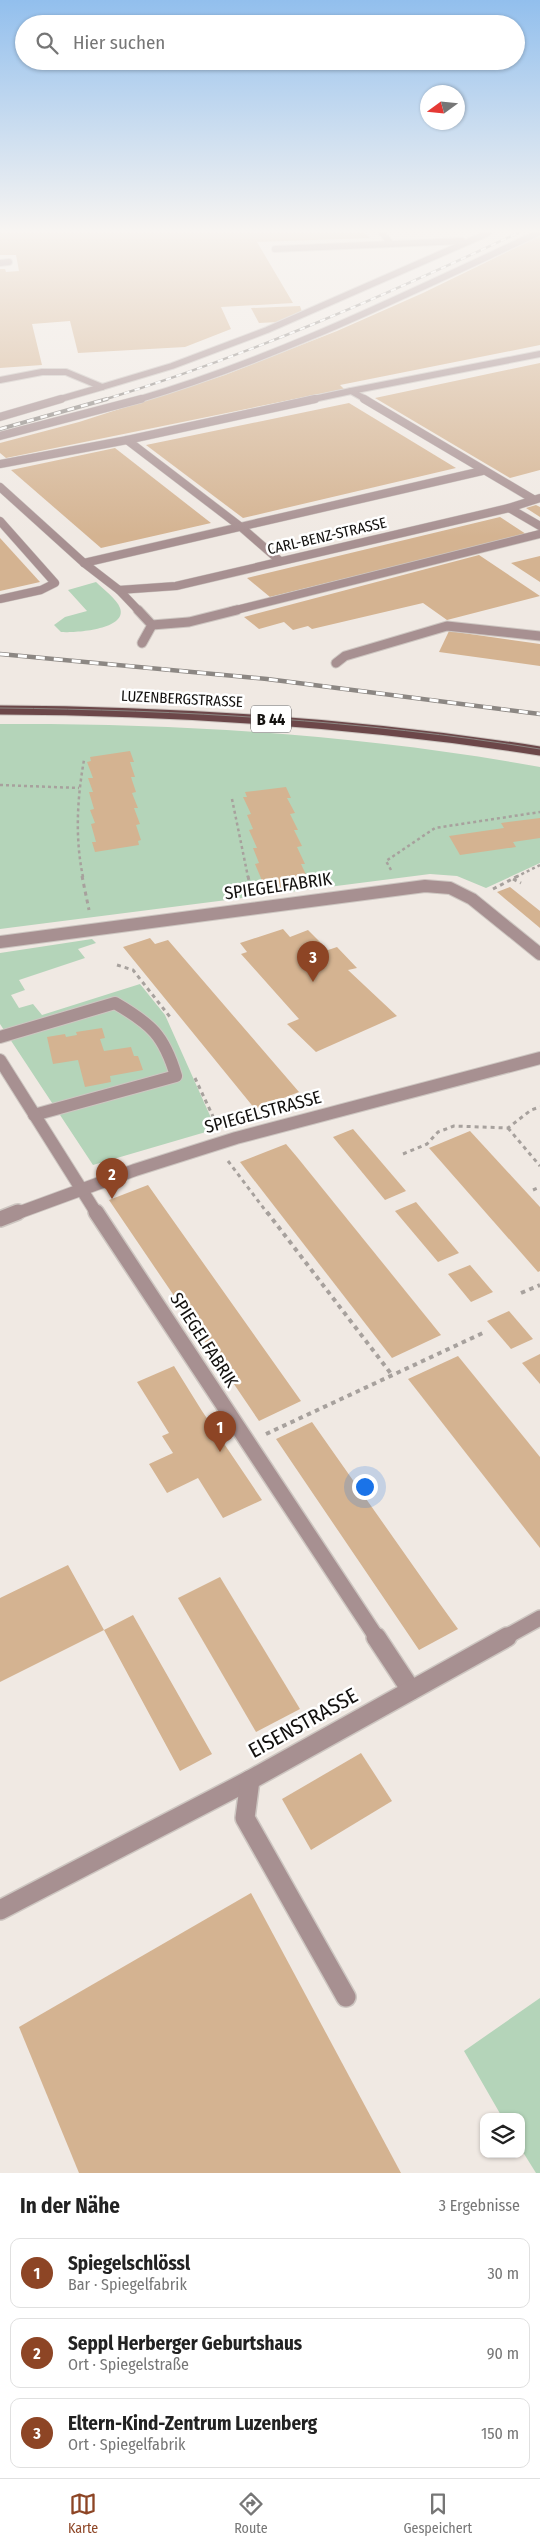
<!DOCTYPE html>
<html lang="de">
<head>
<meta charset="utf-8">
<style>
  :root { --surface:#fff; --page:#f6f6f6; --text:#222; --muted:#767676; --line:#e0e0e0; --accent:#8d4525 }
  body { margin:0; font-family:"Fira Sans Condensed",sans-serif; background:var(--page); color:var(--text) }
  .controls { position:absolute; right:15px; bottom:15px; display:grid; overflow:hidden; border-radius:10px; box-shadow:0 1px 4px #0004 }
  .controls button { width:45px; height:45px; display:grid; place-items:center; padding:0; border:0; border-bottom:1px solid var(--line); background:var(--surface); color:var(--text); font:25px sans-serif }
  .compass { position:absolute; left:420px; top:85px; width:45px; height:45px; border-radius:50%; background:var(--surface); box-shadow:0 1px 4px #0004; rotate:255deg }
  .you { position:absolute; left:364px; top:1486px; width:18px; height:18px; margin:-12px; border:4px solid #fff; border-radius:50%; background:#1a73e8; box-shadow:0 0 0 8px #1a73e833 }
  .badge { display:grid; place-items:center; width:32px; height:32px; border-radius:50%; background:var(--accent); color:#fff; font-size:16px; font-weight:700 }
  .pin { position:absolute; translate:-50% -41px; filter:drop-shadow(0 1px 2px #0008) }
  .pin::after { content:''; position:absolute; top:26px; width:18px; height:15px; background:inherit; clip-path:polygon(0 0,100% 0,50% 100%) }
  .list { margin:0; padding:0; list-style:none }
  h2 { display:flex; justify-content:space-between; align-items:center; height:65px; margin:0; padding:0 20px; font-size:21px }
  h2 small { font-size:16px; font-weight:400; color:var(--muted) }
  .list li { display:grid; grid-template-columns:32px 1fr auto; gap:15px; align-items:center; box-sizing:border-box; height:70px; margin:0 10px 10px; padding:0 10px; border:1px solid var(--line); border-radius:10px }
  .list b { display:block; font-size:19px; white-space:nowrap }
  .list p { margin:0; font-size:16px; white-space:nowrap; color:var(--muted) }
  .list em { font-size:16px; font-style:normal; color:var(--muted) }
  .icon { flex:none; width:28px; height:28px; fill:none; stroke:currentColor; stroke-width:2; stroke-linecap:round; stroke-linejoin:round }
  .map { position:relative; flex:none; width:540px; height:2173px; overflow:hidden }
  .search { position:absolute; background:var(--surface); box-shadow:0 1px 4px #0004; left:15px; right:15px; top:15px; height:55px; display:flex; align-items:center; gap:12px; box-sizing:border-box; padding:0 18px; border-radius:28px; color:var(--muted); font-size:19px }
  .sheet { height:305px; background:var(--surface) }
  nav { display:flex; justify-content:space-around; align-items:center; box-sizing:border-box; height:70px; border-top:1px solid var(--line); background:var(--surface); font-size:14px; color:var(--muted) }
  nav a { display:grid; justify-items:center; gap:2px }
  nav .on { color:var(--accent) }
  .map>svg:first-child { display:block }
</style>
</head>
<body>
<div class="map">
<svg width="540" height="2173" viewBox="0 0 540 2173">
  <rect width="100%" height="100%" fill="#f0e9e3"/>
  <g fill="#b4d4b9">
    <path d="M96 582C103 589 117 599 120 608 128 630 73 633 61 632L54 625 65 617 87 611 68 590Z"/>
    <path d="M0 724C181 723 362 735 540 767V863L486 888 457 876 430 874 0 929Z"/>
    <path d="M92 939 96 943 78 949 85 958 19 980 25 990 11 995 19 1008 33 1004 42 1015 140 984 165 1015 216 1129 93 1165 0 1024V953Z"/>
    <path d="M540 1998V2173H536L521 2149V2117H502L464 2051Z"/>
  </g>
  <g fill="#d4b391">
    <path d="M0 233H365L370 238 257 242 293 303 221 307 231 329 185 347 78 353 70 321 32 324 42 365 0 368V269H5L6 272 19 271 16 255H0Z"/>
    <path d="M540 236V345L340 385 344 389 6 458 0 453V443L79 422 225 375 337 331 423 293Z"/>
    <path d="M300 306 302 312 278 322 259 323 251 308Z"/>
    <path d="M540 363V470L510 478 375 398Z"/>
    <path d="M349 403 456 468 243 518 146 445Z"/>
    <path d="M115 448 211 523 101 548 11 470Z"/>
    <path d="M536 505 540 507V517L526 508Z"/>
    <path d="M500 517 526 534 270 597 247 578Z"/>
    <path d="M0 538 40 582 0 591Z"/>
    <path d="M479 555 540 596 447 620 423 603 312 629 308 626 293 630 284 622 259 629 244 617Z"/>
    <path d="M540 556V582L511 563Z"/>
    <path d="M449 631 540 644V666L439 652Z"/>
    <path d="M130 751 134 762H130L135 777H131L136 792 132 793 138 808H134L140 824 136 825 141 840 138 841 139 845 95 852 92 842H96L91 824 95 823 90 810 94 809 89 792H93L88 778H93L87 762 91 761 90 757Z"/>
    <path d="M286 787 291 798H287L295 813 290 814 298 830H294L302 846 297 847 305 864H301L309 881 306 882 308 887 263 893 259 883H263L255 864 259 863 253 848H257L249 830 253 829 247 815 251 814 243 797H247L245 792Z"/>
    <path d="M540 818V838L513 842 516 847 460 855 449 836 504 828 501 823Z"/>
    <path d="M510 887 540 911V928L497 892Z"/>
    <path d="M283 929 290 937 308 930 328 950 337 947 357 968 348 970 397 1016 316 1052 287 1024 299 1019 241 954 247 952 240 943Z"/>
    <path d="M150 938 155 944 168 940 299 1092 255 1109 123 947Z"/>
    <path d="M102 1028 105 1038 100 1039 104 1051 131 1047 134 1056H138L143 1070 110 1076 111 1082 85 1087 78 1060 53 1064 47 1037 65 1034 66 1037 77 1035 76 1032Z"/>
    <path d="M353 1129 406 1191 385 1200 333 1137Z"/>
    <path d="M470 1131 540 1207V1271L538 1272 429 1148Z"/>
    <path d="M286 1144 297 1157 441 1335 392 1358 240 1162Z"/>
    <path d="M148 1185 160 1202 301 1401 259 1421 109 1200Z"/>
    <path d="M416 1202 459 1253 438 1262 395 1211Z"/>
    <path d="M470 1265 493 1292 471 1302 448 1274Z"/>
    <path d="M509 1311 533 1339 511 1349 487 1321Z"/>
    <path d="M540 1354V1384L522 1363Z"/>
    <path d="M458 1356 540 1457V1548L408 1379Z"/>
    <path d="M174 1366 202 1411 262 1500 223 1518 198 1478 167 1493 149 1464 173 1453 162 1436 169 1433 137 1382Z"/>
    <path d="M312 1422 440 1604 458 1629 419 1650 276 1439Z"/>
    <path d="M68 1565 104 1630 133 1615 212 1754 180 1771 104 1630 0 1682V1598Z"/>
    <path d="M220 1577 300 1709 256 1732 178 1598Z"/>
    <path d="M361 1753 392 1801 311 1850 282 1799Z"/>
    <path d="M251 1893 401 2173H79L19 2027Z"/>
  </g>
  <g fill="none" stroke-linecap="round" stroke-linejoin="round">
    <g stroke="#cdc6c1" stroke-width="8">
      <g id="lane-far4">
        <path d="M275 249 391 244"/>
        <path d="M0 263 9 262"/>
        <path d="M351 391 540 354"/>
        <path d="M57 400 102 387"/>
        <path d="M137 400C276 359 407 294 538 233"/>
        <path d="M309 400 351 391 367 400"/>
      </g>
    </g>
    <g stroke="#cdc6c1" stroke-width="9">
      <g id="lane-far3">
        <path d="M364 399 533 499"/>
        <path d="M0 417 61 399"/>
        <path d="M0 436 141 399"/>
        <path d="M0 464 127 440"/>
        <path d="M509 508 540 526"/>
        <path d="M0 521 55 583 41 590 0 599"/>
        <path d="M280 561 241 527 127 440 315 399"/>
        <path d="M84 563 482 471"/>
        <path d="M119 590 139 611"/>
        <path d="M232 611 540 534"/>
      </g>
    </g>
    <g stroke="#cdc6c1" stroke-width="11">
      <g id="lane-far2">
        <path d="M138 610 152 625 142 643"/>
        <path d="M152 625 189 622 237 610"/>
        <path d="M336 663 345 656 447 626 540 636"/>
      </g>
    </g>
    <g stroke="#cdc6c1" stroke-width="14">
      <path id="lane-far1" d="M0 1037 115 1003C151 1024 164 1035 176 1076L34 1115"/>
    </g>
    <g stroke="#cdc6c1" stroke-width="22">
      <path id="lane" d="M0 1910 250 1780"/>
    </g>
    <g stroke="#cdc6c1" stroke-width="8">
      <g id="street-far4">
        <path d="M382 233 391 244 462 241"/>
        <path d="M0 380 42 372H66L102 387 172 366 267 330 488 233"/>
      </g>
    </g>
    <g stroke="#cdc6c1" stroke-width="9">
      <path id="street-far3" d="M0 487 84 563 119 590 176 586 509 508 540 498"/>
    </g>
    <g stroke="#cdc6c1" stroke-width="14">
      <g id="street-far2">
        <path d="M0 942 425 886 450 888 472 899 540 954"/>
        <path d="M0 1060 97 1214"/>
        <path d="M15 1214 135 1170 236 1138 540 1058"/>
      </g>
    </g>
    <g stroke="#cdc6c1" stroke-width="18">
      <g id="street-far1">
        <path d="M96 1212 377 1638"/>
        <path d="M0 1219 18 1212"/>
        <path d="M504 1638 540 1618"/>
      </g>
    </g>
    <g stroke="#cdc6c1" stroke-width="22">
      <g id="street">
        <path d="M376 1637 411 1690"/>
        <path d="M346 1997 245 1818 250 1780 507 1637"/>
      </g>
    </g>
    <g stroke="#cdc6c1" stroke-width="11">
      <path id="primary" d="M0 710C181 711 361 723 540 751"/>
    </g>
    <g stroke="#a7a19d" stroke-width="2.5" stroke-dasharray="3 3" stroke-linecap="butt">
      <path d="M0 785 79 788"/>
      <path d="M232 799 248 877"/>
      <path d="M391 870 386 861 435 828 540 812"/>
      <path d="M83 877C75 839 77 799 84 760"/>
      <path d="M516 877 540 865"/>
    </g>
    <g stroke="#a7a19d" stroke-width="3" stroke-dasharray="4 4" stroke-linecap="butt">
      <path d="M82 876 89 910"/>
      <path d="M248 876 251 890"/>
      <path d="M513 879 521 883"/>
      <path d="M493 889 518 876"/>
      <path d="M117 965 133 970 170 1017"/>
      <path d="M195 1078 217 1125"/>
      <path d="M508 1128 540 1166"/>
      <path d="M403 1154 427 1144 438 1132 454 1126 508 1128 531 1110 540 1107"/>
      <path d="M228 1161 268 1214"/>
      <path d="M533 1190 540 1187"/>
    </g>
    <g stroke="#a7a19d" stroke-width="4" stroke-dasharray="4.5 4.5" stroke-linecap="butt">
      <path d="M267 1212 392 1375"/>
      <path d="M521 1293 540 1285"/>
      <path d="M266 1434 485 1332"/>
    </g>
    <use href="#lane-far4" stroke="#a79091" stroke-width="6"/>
    <use href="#lane-far3" stroke="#a79091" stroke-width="8"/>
    <use href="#lane-far2" stroke="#a79091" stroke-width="9"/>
    <use href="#lane-far1" stroke="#a79091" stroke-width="12"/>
    <use href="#lane" stroke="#a79091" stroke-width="19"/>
    <use href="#street-far4" stroke="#a79091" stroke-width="6"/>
    <use href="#street-far3" stroke="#a79091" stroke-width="8"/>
    <use href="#street-far2" stroke="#a79091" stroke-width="12"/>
    <use href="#street-far1" stroke="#a79091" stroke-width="15"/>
    <use href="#street" stroke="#a79091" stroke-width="19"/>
    <use href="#primary" stroke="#6c4749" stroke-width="9"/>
    <path stroke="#8c8783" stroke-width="1" d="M0 708C181 710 361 720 540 749"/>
    <g stroke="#8c8783" stroke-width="2.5">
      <path id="rail-far2" d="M103 400C248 356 381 297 518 233"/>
    </g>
    <g stroke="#8c8783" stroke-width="4">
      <path id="rail-far1" d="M0 429 107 399"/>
    </g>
    <g stroke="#8c8783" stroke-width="4.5">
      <path id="rail" d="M0 654 267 679 540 714"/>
    </g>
    <use href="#rail-far2" stroke="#fff" stroke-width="2" stroke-dasharray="5.5" stroke-linecap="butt"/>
    <use href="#rail-far1" stroke="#fff" stroke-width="2.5" stroke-dasharray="7" stroke-linecap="butt"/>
    <use href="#rail" stroke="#fff" stroke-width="3" stroke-dasharray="9" stroke-linecap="butt"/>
  </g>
  <linearGradient id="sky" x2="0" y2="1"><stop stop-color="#92bfed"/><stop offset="0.43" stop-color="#f8f5f2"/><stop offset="1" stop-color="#f8f5f2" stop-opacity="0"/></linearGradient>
  <rect width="540" height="537" fill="url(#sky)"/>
  <g text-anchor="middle" stroke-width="5" stroke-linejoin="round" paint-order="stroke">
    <g font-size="15" fill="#13110f" stroke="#fff">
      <text transform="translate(327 536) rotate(-13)" y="5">CARL-BENZ-STRASSE</text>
      <text transform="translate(182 699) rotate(3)" y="5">LUZENBERGSTRASSE</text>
    </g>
    <rect fill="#fff" stroke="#5a5857" stroke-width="1" x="251" y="705.5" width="40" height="27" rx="4"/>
    <g font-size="16" font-weight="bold" fill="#13110f">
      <text x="271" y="725">B 44</text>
    </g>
    <g font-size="18" fill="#13110f" stroke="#fff">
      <text transform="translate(278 886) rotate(-8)" y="6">SPIEGELFABRIK</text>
      <text transform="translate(263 1112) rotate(-15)" y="6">SPIEGELSTRASSE</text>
      <text transform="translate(204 1340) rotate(57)" y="6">SPIEGELFABRIK</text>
    </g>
    <g font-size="21" fill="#13110f" stroke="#fff">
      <text transform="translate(303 1723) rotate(-29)" y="7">EISENSTRASSE</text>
    </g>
  </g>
</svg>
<div class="controls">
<button><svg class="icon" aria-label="layers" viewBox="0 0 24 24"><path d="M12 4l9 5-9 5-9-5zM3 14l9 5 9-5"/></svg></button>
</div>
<svg class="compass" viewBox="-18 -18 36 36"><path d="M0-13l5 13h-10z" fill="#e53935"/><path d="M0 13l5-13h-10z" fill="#767676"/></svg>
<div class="you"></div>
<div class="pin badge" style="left:220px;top:1452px">1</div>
<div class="pin badge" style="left:112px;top:1199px">2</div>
<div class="pin badge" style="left:313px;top:982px">3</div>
<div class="search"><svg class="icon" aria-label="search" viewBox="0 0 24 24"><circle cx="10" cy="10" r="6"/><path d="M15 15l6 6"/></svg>Hier suchen</div>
</div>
<section class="sheet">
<h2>In der Nähe<small>3 Ergebnisse</small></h2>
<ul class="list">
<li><span class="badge">1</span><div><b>Spiegelschlössl</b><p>Bar · Spiegelfabrik</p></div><em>30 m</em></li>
<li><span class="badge">2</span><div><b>Seppl Herberger Geburtshaus</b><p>Ort · Spiegelstraße</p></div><em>90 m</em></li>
<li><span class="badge">3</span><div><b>Eltern-Kind-Zentrum Luzenberg</b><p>Ort · Spiegelfabrik</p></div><em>150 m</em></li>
</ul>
</section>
<nav>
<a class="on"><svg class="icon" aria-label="map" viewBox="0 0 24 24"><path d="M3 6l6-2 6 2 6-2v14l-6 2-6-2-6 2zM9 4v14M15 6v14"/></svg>Karte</a>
<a><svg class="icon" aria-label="directions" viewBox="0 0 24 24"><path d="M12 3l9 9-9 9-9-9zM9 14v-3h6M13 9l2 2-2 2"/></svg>Route</a>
<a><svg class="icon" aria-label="saved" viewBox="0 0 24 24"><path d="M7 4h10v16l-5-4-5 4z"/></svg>Gespeichert</a>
</nav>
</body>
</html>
